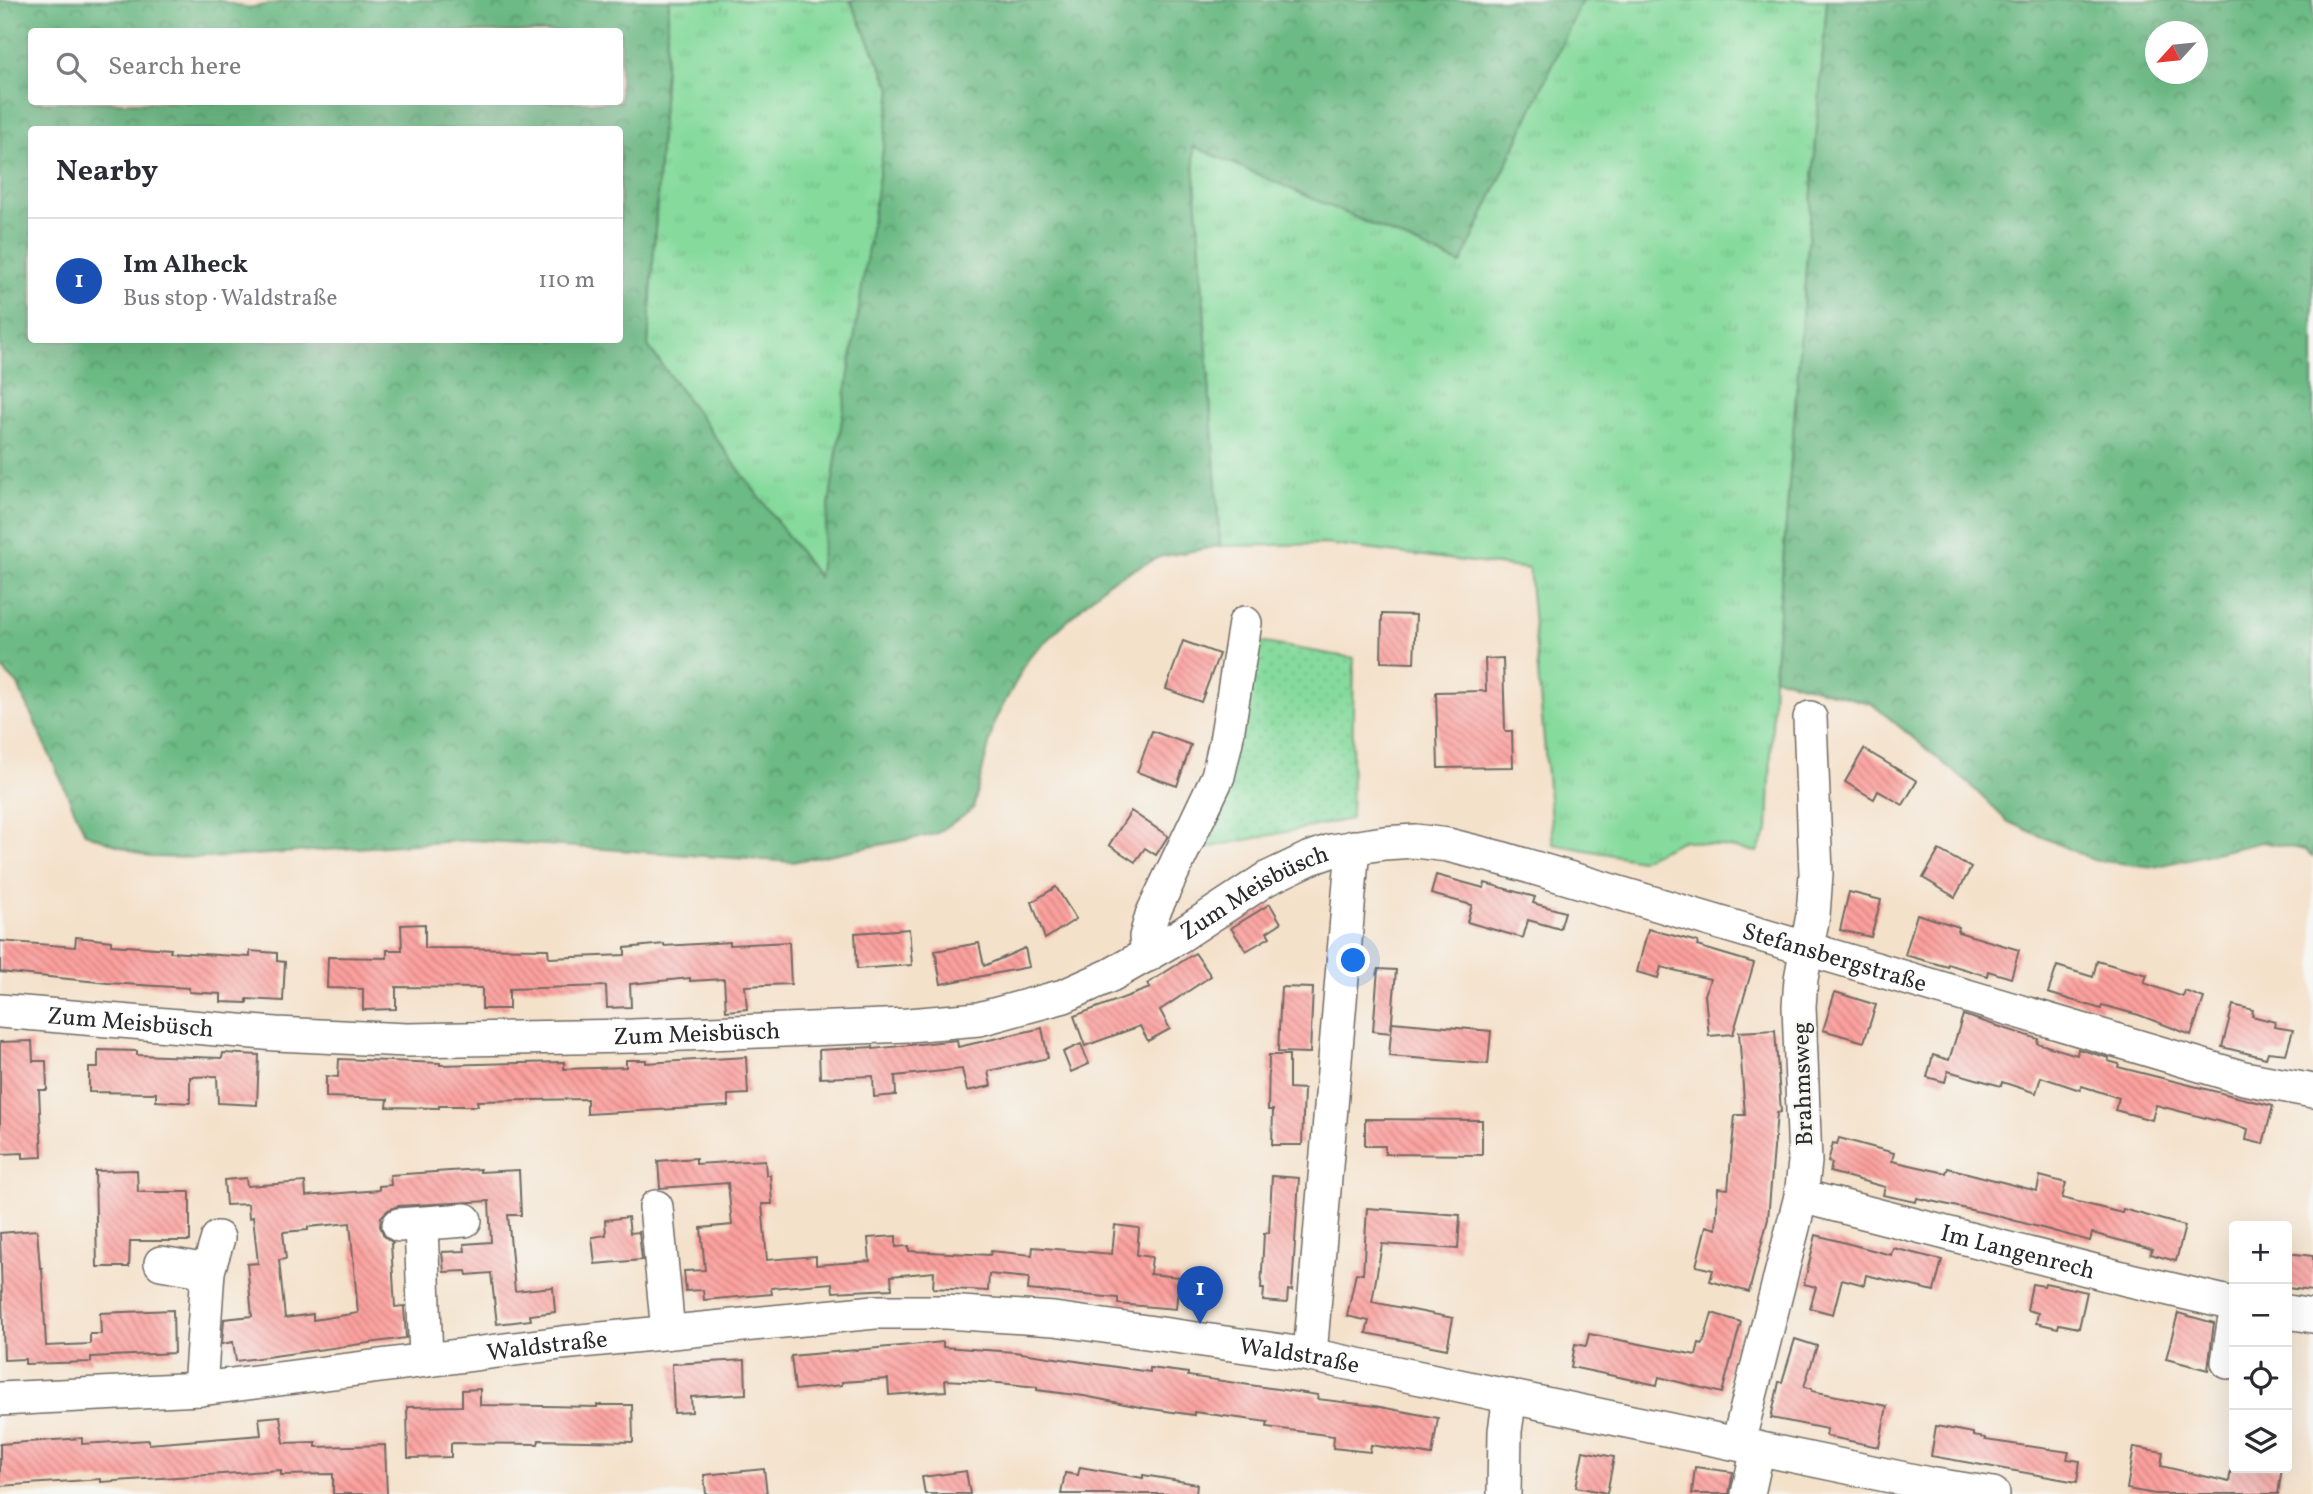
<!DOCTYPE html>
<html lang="en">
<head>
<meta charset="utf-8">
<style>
  :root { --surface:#fff; --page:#f2f2f3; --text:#2b2b33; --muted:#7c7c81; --line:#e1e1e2; --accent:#d93025 }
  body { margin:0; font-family:Vollkorn,serif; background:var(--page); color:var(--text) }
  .controls { position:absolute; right:21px; bottom:21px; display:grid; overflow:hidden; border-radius:7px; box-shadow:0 7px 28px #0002 }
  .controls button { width:63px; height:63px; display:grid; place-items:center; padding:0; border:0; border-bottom:2px solid var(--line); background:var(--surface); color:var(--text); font:35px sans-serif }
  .compass { position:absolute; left:2145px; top:21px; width:63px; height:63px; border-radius:50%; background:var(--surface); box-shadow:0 7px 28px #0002; rotate:243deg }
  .you { position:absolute; left:1354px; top:961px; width:24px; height:24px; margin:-18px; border:5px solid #fff; border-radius:50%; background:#1a73e8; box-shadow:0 0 0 10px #1a73e833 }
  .badge { display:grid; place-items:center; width:46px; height:46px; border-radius:50%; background:var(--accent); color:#fff; font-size:23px; font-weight:700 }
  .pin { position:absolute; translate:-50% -58px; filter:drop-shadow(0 2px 4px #0008) }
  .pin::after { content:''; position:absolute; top:37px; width:24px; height:21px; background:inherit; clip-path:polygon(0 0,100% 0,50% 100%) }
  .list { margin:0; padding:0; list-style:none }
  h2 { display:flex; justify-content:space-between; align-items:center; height:91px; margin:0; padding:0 28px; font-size:30px }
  h2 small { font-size:23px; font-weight:400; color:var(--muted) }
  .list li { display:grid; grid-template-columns:46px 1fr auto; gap:21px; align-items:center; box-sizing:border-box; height:126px; padding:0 28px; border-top:2px solid var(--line) }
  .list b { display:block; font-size:26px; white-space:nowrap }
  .list p { margin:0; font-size:23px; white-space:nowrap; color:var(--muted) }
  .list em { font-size:23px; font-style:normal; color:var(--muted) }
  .icon { flex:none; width:38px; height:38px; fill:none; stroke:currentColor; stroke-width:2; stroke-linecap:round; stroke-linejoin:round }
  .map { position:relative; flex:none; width:2313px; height:1494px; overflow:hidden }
  .search { position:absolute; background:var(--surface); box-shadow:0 7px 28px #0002; left:28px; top:28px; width:595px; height:77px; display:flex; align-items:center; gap:18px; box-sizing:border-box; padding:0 24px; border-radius:7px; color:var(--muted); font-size:26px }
  .panel { position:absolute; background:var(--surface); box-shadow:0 7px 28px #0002; left:28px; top:126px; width:595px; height:217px; border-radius:7px }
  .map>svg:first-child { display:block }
</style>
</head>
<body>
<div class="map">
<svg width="2313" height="1494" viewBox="0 0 2313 1494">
  <defs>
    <pattern id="grass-tufts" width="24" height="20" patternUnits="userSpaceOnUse" patternTransform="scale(1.75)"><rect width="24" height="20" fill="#85da9c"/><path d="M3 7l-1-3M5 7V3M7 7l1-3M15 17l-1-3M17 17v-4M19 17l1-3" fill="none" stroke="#73bb87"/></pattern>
    <pattern id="forest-crowns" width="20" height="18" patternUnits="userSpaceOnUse" patternTransform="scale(1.75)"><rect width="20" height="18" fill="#6cba84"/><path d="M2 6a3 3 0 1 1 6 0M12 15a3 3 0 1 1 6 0" fill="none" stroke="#59976c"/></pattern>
    <pattern id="park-dots" width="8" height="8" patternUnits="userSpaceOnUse" patternTransform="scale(1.75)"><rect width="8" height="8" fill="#85da9c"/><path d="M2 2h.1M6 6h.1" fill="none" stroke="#73bb87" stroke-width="1.8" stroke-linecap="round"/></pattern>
    <pattern id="building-back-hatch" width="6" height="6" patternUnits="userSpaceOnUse" patternTransform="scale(1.75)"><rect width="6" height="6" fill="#fca09e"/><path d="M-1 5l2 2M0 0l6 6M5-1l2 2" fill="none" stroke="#cc8381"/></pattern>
  </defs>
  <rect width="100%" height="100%" fill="#f6f6f2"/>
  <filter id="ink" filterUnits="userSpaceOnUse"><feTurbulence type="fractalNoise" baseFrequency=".0143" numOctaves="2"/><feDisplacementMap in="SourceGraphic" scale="14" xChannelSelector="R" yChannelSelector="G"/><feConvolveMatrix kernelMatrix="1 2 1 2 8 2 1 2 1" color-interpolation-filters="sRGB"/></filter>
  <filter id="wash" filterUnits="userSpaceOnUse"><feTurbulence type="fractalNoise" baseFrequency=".00686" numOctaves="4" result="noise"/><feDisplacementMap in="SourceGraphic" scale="28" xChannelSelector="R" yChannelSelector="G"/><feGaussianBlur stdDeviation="1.57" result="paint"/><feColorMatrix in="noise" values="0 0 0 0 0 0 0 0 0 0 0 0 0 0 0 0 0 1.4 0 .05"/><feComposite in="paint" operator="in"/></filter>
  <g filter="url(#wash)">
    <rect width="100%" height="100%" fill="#f4e1ca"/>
    <g fill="url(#grass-tufts)" stroke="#588264" stroke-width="2">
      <path d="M669 0H850L892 90 819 578 648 346Z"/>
      <path d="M1582 0H1827L1774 677 1768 831 1757 852 1683 840 1640 860 1553 844 1529 569 1325 544 1220 546 1193 145 1460 264Z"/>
    </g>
    <g fill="url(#forest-crowns)" stroke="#4c7258" stroke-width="2" fill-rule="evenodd">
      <path d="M0 0H218L247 8 294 0H669L648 346 818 577 892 90 850 0H1582L1461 264 1193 146 1220 546 1159 557 1108 582 1030 656 995 720 973 809 936 834 792 862 473 840 209 858 148 857 85 833 18 685 0 667ZM32 32H620V102H32ZM32 130H620V340H32Z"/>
      <path d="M1827 0H2313V857L2305 850 2262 842 2154 867 2093 860 2007 821 1969 784 1872 704 1774 677ZM2156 32H2198V74H2156Z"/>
    </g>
    <path fill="url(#park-dots)" stroke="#588264" stroke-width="2" d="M1253 641 1354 658 1351 819 1201 849Z"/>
    <g id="blocks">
      <g fill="url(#building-back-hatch)" fill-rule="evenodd">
        <path d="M1382 614 1416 615 1414 663 1381 662Z"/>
        <path d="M1183 641 1219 654 1201 702 1166 689Z"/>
        <path d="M1503 658 1505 731H1512L1513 767 1438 768 1436 692 1486 691 1485 659Z"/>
        <path d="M1152 731 1191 745 1177 786 1137 772Z"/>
        <path d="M1864 749 1917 781 1903 805 1878 791 1874 799 1845 782Z"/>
        <path d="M1131 811 1168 836 1156 855 1145 848 1135 862 1109 845Z"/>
        <path d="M1939 850 1971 868 1955 897 1923 878Z"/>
        <path d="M1436 875 1484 888 1485 883 1535 897 1533 903 1565 912 1560 929 1528 920 1523 938 1467 922 1472 905 1431 894Z"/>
        <path d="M1056 887 1076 919 1045 939 1032 902Z"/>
        <path d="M1849 892 1881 900 1871 937 1840 930Z"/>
        <path d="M1270 904 1281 923 1267 932 1270 937 1246 951 1231 928Z"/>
        <path d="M1917 914 1959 927 1958 932 2019 950 2011 978 1988 971 1987 976 1948 964V967L1905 955Z"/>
        <path d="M425 924V948L548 949 549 958 625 955V948L664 944V946L730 942V945L789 942 791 984 745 986 747 1009 726 1011 724 979 690 981V978L630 984 631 1007 607 1008 606 986 509 989V1009H482V988L396 987V1009L363 1010V989L327 988 328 957 387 958V950H402L401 925Z"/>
        <path d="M909 929 912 965 857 969 855 933Z"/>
        <path d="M1648 929 1698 942 1697 946 1754 963 1733 1034 1709 1036 1705 995 1710 979 1661 967 1658 978 1637 972Z"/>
        <path d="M76 937 111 941V945L171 949 170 952 250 957V951L277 953V961L285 962 283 1001 247 999V1003L221 1002V994L189 992V988L108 983 0 972V941L75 947Z"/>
        <path d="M979 943 984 966 1025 948 1029 967 941 984 935 951Z"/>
        <path d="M1195 953 1211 976 1160 1010 1170 1029 1148 1041 1140 1026 1085 1046 1074 1016 1150 988 1147 984Z"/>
        <path d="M2097 961 2147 975 2144 983 2183 997 2185 991 2204 998 2191 1035 2139 1015 2102 1005 2101 1009 2048 993 2057 966 2093 977Z"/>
        <path d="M1378 969 1396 970 1391 1033 1373 1031Z"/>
        <path d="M1281 987 1313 988 1310 1053 1278 1052Z"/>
        <path d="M1835 992 1876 1005 1864 1042 1823 1030Z"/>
        <path d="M2233 1005 2253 1010 2252 1016 2275 1022 2274 1027 2293 1030 2286 1054 2268 1052 2266 1058 2222 1047Z"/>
        <path d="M1963 1015 2038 1039 2037 1043 2077 1055 2078 1049 2109 1058 2108 1061 2119 1064 2118 1067 2273 1106 2263 1144 2246 1140 2248 1129 2156 1105 2152 1120 2115 1110 2119 1098 2082 1086 2080 1090 2041 1077 2036 1093 2002 1082 2001 1086 1948 1071 1945 1082 1927 1077 1933 1055 1949 1060Z"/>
        <path d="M1392 1022 1491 1031 1488 1064 1389 1056Z"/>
        <path d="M1042 1028 1048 1058 988 1071 991 1086 967 1091 962 1069 895 1076 896 1095 874 1097 873 1076 820 1078 819 1050 873 1047V1049L957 1040 958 1047Z"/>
        <path d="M1775 1030 1781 1112 1777 1113 1768 1219 1749 1292 1710 1281 1713 1270 1696 1266 1706 1226 1716 1229 1718 1188 1728 1189 1735 1115H1745L1739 1032Z"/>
        <path d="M32 1041 33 1061H46L47 1090H39L42 1157 23 1158V1153L0 1154V1042Z"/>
        <path d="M1081 1044 1089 1064 1071 1072 1063 1052Z"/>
        <path d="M98 1050 137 1051V1055L222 1058 223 1053 259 1055 257 1105 218 1103 217 1076 190 1077V1103L156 1101V1093L89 1092V1068H98Z"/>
        <path d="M1269 1055H1289V1088L1304 1089 1302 1145H1272L1273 1110H1268Z"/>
        <path d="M746 1057 748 1094 728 1095V1106L587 1114V1099L477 1101 478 1106H439V1108L387 1107 388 1099 326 1097V1076L338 1077 339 1059 440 1063V1065L564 1062V1069L626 1067V1060H646V1063Z"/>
        <path d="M1365 1119 1482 1120V1155L1385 1154V1146H1365Z"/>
        <path d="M1839 1138 1894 1153 1892 1161 1946 1173 1948 1168 2037 1191 2040 1176 2066 1183 2062 1198 2122 1213 2123 1209 2185 1226 2176 1261 2150 1254 2152 1249 2092 1233 2090 1241 1994 1215 1917 1198 1916 1202 1883 1195 1885 1187 1830 1172 1832 1163 1828 1162 1833 1143 1837 1144Z"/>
        <path d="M696 1158V1164L765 1160 766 1175H770L772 1204H762L767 1260 816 1256V1265L870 1261 868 1238 896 1236V1247L909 1246V1251L990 1255 991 1251 1032 1255 1033 1247 1112 1254 1115 1225 1139 1228 1137 1255 1152 1257 1150 1274 1179 1277 1176 1309 1118 1304V1298L1028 1290 1029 1278 989 1274 988 1291 933 1288 934 1272 891 1276 892 1289 833 1292 832 1283 771 1288 772 1294 704 1300 703 1290 686 1291 684 1271 705 1270 701 1228 732 1225 728 1183 660 1188 658 1161Z"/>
        <path d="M480 1169V1172L519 1170 521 1215H508L515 1291 553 1287 555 1312 530 1315 531 1320 497 1324 491 1273 467 1275 466 1271 444 1272 442 1252 465 1251 464 1244 491 1242 489 1201 398 1206 388 1210 381 1217 380 1226 384 1236 393 1243 391 1244 395 1307 404 1306 406 1338 236 1361 233 1342 222 1344 224 1319 252 1316 247 1264 258 1263 253 1217 249 1218 248 1204 226 1205 224 1180 246 1178 247 1186 305 1182 306 1196 379 1190V1186L391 1185 390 1175ZM350 1223 358 1313 313 1320V1314L285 1318 279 1260 286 1259 283 1232 308 1230V1227Z"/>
        <path d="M137 1170 138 1192H190V1241H130L129 1267H97L95 1171Z"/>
        <path d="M1272 1176 1299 1178 1292 1291 1288 1290 1287 1303 1263 1301 1264 1289H1261L1264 1233H1269Z"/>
        <path d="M1367 1208 1460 1215 1458 1249 1382 1244 1372 1302 1453 1318 1447 1349 1366 1333 1369 1321 1347 1316 1356 1273 1363 1274Z"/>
        <path d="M628 1217 630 1233 639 1232 642 1260 595 1264 592 1237 606 1235 605 1220Z"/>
        <path d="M37 1230 40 1268H42L46 1346 90 1344V1334H101L100 1313 173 1310 174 1353 91 1357V1362L25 1364V1359L4 1360 0 1233Z"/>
        <path d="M1816 1235 1891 1255 1893 1248 1942 1260 1934 1291 1866 1275 1864 1285 1842 1279 1833 1314 1810 1308 1816 1287 1804 1284Z"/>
        <path d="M2287 1253 2313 1256V1291L2287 1288Z"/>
        <path d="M2045 1283 2087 1292 2079 1328 2059 1324 2058 1328 2036 1323 2038 1313 2027 1310 2032 1284 2044 1286Z"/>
        <path d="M1712 1313 1741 1322 1722 1393 1659 1377 1657 1385 1571 1367 1575 1344 1586 1346 1589 1334 1696 1355 1699 1343 1703 1344Z"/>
        <path d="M2178 1313 2214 1323 2208 1370 2166 1359Z"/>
        <path d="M1795 1339 1817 1346 1804 1387 1812 1389V1391L1887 1406 1879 1447 1826 1436 1827 1429 1771 1418 1779 1382H1782Z"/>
        <path d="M943 1342V1347L1015 1352 1150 1372V1368L1188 1373V1376L1318 1395 1317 1399 1375 1406 1438 1418 1432 1455 1371 1445 1370 1452 1333 1448 1334 1436 1267 1427 1268 1422 1194 1412V1415L1145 1408 1084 1396 1037 1390V1387L999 1383 945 1380 946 1391 889 1395 888 1379 842 1382V1385L795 1390 791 1356Z"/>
        <path d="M745 1360 746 1394 691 1397 692 1412 674 1413 672 1364Z"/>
        <path d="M480 1389V1405L597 1407V1405H632L633 1442 539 1440 538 1444 451 1443V1457L408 1458 407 1407 462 1406V1390Z"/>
        <path d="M280 1416 284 1443 316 1442V1447L385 1445 387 1494H333V1474L281 1475V1470L101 1482V1479L0 1486V1444L82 1438V1444L149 1440V1444L261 1435 259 1418Z"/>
        <path d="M1936 1426 1973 1433V1436L1985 1438V1440L2069 1452 2067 1459 2080 1461 2077 1482 1931 1456Z"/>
        <path d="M2134 1447 2163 1452 2161 1466 2229 1482 2231 1468H2282L2278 1494H2155L2127 1489Z"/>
        <path d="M1583 1451 1614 1457 1607 1493 1576 1487Z"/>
        <path d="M1080 1467 1143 1478V1475L1197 1484 1196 1494H1061L1065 1473 1078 1475Z"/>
        <path d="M1695 1467 1733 1472 1729 1494H1692Z"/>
        <path d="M764 1469 767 1494H706L704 1475Z"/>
        <path d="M966 1471 970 1494H925L922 1477Z"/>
      </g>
    </g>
  </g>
  <g filter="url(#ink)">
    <use href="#blocks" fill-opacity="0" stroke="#716b63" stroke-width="2"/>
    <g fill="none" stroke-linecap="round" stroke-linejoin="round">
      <g stroke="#716b63" stroke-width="36">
        <g id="minor">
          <path d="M1148 955 1146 937 1152 915 1218 776 1226 741 1245 623"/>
          <path id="s1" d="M0 1011 276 1034 407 1040 633 1036 908 1025 979 1019 1064 996 1111 975 1178 937 1266 879 1308 859 1331 851 1384 843 1415 841 1448 845 1504 859 2244 1078 2313 1091"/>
          <path id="s2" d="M1801 1196 2130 1280 2234 1304"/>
          <path d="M656 1207 668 1332"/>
          <path d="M421 1224 426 1360"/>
          <path d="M399 1225 465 1220"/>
          <path d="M161 1263 208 1271"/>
          <path d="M2287 1312 2313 1316"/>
          <path d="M1310 1355 1353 847"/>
          <path d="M2228 1362 2234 1323"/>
          <path d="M200 1389 208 1271 218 1238"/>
          <path id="s3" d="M0 1399 200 1389 561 1343 875 1312H946L1054 1319 1310 1355 1929 1484 1993 1494"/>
          <path d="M1738 1443 1801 1196 1805 1162 1799 1006 1801 979 1813 915 1816 874 1810 718"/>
          <path d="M1504 1494 1505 1431 1510 1396"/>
          <path d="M1748 1494 1758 1448"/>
        </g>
      </g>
      <use href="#minor" stroke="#fff" stroke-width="33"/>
    </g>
  </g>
  <g text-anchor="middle" stroke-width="5" stroke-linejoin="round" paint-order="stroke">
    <g font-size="24" fill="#2b2b2b" stroke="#f6f6f2">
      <text dy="8" stroke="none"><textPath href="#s1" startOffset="1286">Zum Meisbüsch</textPath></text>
      <text dy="8" stroke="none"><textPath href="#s1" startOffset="1894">Stefansbergstraße</textPath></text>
      <text dy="8" stroke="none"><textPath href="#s1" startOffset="131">Zum Meisbüsch</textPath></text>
      <text dy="8" stroke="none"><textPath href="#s1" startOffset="698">Zum Meisbüsch</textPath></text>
      <text transform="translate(1802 1084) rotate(-92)" y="8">Brahmsweg</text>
      <text dy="8" stroke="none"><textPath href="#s2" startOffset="224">Im Langenrech</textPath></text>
      <text dy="8" stroke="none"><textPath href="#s3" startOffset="550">Waldstraße</textPath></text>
      <text dy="8" stroke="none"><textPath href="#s3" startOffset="1307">Waldstraße</textPath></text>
    </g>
  </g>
</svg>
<div class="controls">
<button>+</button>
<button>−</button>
<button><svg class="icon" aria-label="locate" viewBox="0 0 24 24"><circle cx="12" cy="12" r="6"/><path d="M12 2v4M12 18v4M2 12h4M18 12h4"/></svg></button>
<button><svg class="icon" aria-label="layers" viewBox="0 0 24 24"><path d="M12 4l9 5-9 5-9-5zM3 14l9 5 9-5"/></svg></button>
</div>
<svg class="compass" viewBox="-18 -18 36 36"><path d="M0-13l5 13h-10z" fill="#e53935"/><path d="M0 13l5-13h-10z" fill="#7c7c81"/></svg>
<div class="you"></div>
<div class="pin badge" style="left:1200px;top:1324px;background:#1a4fb4">1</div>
<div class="search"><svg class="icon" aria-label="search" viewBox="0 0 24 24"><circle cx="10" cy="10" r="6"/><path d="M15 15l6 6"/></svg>Search here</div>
<section class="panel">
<h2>Nearby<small></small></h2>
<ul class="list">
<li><span class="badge" style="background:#1a4fb4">1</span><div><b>Im Alheck</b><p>Bus stop · Waldstraße</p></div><em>110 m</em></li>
</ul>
</section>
</div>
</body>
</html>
